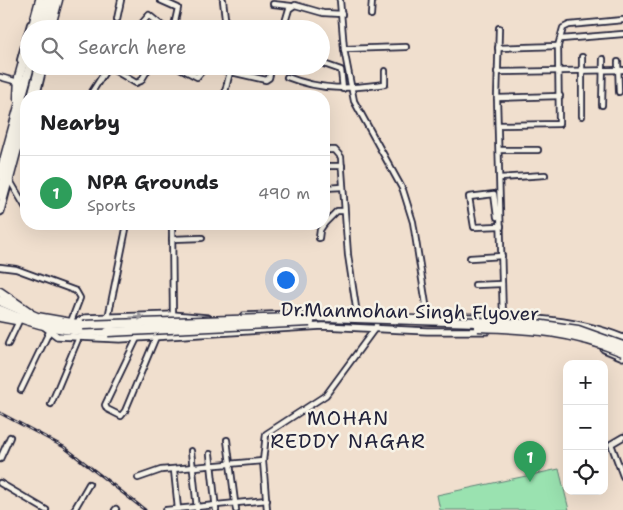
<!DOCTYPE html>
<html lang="en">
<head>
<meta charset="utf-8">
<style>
  :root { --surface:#fff; --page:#f6f6f6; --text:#202124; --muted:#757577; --line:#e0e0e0; --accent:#0b8043 }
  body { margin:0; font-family:"Shantell Sans",sans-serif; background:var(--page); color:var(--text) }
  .controls { position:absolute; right:15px; bottom:15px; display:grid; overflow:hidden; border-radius:10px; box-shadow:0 5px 20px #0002 }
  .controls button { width:45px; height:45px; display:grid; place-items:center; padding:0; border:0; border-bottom:1px solid var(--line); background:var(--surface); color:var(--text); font:25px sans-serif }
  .you { position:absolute; left:285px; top:279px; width:18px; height:18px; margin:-12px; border:4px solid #fff; border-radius:50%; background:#1a73e8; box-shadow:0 0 0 8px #1a73e833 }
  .badge { display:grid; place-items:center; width:32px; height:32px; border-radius:50%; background:var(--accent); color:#fff; font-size:16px; font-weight:700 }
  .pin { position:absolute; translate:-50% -41px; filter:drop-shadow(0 1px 2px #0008) }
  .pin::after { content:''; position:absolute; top:26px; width:18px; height:15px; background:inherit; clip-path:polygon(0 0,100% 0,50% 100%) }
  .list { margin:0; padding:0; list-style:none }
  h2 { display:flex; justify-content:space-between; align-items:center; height:65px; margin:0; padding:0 20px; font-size:21px }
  h2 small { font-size:16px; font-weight:400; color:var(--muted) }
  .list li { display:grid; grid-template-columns:32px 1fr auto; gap:15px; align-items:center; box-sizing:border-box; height:75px; padding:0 20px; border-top:1px solid var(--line) }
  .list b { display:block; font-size:19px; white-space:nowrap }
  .list p { margin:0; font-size:16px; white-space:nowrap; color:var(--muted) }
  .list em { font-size:16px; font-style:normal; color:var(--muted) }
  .icon { flex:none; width:28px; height:28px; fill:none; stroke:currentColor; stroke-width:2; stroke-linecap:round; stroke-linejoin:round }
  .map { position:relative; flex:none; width:623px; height:510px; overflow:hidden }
  .search { position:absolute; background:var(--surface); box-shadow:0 5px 20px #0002; left:20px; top:20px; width:310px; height:55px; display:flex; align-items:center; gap:12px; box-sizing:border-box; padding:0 18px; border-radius:28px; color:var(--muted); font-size:19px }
  .panel { position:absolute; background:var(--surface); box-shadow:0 5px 20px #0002; left:20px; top:90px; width:310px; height:140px; border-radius:20px }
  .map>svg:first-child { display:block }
</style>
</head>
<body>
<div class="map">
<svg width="623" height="510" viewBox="0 0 623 510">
  <rect width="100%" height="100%" fill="#f0dfce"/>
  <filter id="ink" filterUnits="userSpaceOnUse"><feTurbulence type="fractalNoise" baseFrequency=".02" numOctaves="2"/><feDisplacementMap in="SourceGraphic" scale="10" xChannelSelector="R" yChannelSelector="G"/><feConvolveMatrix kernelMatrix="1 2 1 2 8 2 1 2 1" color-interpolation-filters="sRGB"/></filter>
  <g filter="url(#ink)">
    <path fill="#9ae2b0" stroke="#5e8276" d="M559 469 569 510H440L437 495Z"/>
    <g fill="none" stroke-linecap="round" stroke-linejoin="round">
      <g stroke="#22223b" stroke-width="8">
        <g id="minor">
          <path d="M160 0 178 8 174 26"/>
          <path d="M223 0 225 18"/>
          <path d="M340 0 344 49 354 101 403 190 413 222 428 317"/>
          <path d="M273 4 291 6"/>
          <path d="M371 15 372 0"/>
          <path d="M117 19 121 0"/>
          <path d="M261 26 277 29"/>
          <path d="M499 28 497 98 503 318"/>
          <path d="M137 29 149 15 166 29"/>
          <path d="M240 29 241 22"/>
          <path d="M283 29 289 9 295 5 323 13 342 14"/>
          <path d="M561 39 623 34"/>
          <path d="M498 48 558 46"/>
          <path d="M344 49 406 47"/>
          <path d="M582 57V116"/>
          <path d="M20 60 30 24"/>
          <path d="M618 62 619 92"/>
          <path d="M321 63 341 70 343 89"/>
          <path d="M107 66 136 83 141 81 150 66"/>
          <path d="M176 66 197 77 206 66"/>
          <path d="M214 68 266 80 269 78 272 66"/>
          <path d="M497 72 623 70"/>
          <path d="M0 77 18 82"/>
          <path d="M287 77C323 91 348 89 385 84V71"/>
          <path d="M34 95 38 91 44 66"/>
          <path d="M90 95 108 67"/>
          <path d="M224 96 230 72"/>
          <path d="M497 98 560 96"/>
          <path d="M602 105 603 59"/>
          <path d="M498 125 559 124 558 46 563 28 569 25 623 20"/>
          <path d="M324 150H335L341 157 348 255 357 314"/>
          <path d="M499 150H538"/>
          <path d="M324 166H342"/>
          <path d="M500 178 545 175"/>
          <path d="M9 179 26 208"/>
          <path d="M324 188 343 187"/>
          <path d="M497 217 494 194 469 197 474 227 501 226"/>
          <path d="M172 224 173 317"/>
          <path d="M324 224 337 211H344"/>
          <path d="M319 238 320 230 324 224"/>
          <path d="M172 239 202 238"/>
          <path d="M470 258 502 256"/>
          <path d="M0 267 16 269 76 291 80 298 70 324"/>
          <path d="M475 285 502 284"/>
          <path d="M108 318 127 224"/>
          <path d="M137 338 105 405 107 409 121 416 125 411 156 337"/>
          <path d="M8 344 19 321"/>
          <path d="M21 390 50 330"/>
          <path d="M51 404 79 337"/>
          <path d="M623 437 611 444 623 476"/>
          <path d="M227 440 236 510"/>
          <path d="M191 451 197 509"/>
          <path d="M210 454 216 510"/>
          <path d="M0 459 10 437"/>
          <path d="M174 470 178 509"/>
          <path d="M138 478 161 470 263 461"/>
          <path d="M0 483 46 510"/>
          <path d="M74 510 89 484"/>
          <path d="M115 510 116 509"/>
          <path d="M166 510 267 500"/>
          <path d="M267 510 263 461 266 434 326 395 376 327 377 317"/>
        </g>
      </g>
      <g stroke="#22223b" stroke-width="9">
        <g id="tertiary">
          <path d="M243 316 323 313 366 315"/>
          <path d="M435 317C496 317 565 314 623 338"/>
          <path d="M74 324 85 318 173 315 208 318"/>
          <path d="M45 327 57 336 120 339 323 326 427 331H487"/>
          <path d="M604 349 623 357"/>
        </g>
      </g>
      <g stroke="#22223b" stroke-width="11">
        <path id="primary" d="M0 211 7 185"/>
      </g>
      <g stroke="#22223b" stroke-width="11">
        <g id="trunk">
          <path d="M3 189 9 179 26 115"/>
          <path d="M0 292 29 312"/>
          <path d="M0 301 37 317 83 325"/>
          <path d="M0 310C36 326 69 332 108 332"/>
          <path d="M0 317 16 320"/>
        </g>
      </g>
      <g stroke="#22223b" stroke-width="11">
        <g id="motorway">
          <path d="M47 20 52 0"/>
          <path d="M32 29 40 0"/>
          <path d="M39 29 47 0"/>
          <path d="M50 29 58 0"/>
          <path d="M32 96 40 66"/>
          <path d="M18 98 19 77 29 41"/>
          <path d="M0 175 30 66"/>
          <path d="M0 195 26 101"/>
        </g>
      </g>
      <use href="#minor" stroke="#f7f3e8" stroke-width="4.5"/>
      <use href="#tertiary" stroke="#f7f3e8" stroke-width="5.5"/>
      <use href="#primary" stroke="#f7f3e8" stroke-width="7"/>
      <use href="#trunk" stroke="#f7f3e8" stroke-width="8"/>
      <use href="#motorway" stroke="#f7f3e8" stroke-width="8"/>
      <g stroke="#22223b" stroke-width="3">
        <path id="rail" d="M0 413 64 447 145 510"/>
      </g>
      <use href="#rail" stroke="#f7f3e8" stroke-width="1" stroke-dasharray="4" stroke-linecap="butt"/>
      <g stroke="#22223b" stroke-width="11" stroke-linecap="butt">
        <g id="trunk-bridge">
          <path d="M83 325 325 317 536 324 578 330 623 346"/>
          <path d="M478 327C533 329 571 331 623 352"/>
          <path d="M108 332 310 322"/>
        </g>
      </g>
      <use href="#trunk-bridge" stroke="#f7f3e8" stroke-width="8"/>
    </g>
    <defs><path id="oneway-solid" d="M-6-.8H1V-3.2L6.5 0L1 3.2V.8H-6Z" transform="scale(1.25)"/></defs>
    <use fill="#97959a" href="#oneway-solid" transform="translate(137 317) rotate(-3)"/>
  </g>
  <g text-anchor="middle" stroke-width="5" stroke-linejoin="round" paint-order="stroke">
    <g font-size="19" fill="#22223b" stroke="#f7f3e8">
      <text transform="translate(410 311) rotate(1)" y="7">Dr.Manmohan Singh Flyover</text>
    </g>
    <g font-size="20" letter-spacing="1" fill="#22223b" stroke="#f7f3e8">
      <text x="348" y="425">MOHAN<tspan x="348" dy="23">REDDY NAGAR</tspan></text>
    </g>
  </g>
</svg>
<div class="controls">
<button>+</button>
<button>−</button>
<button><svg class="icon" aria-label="locate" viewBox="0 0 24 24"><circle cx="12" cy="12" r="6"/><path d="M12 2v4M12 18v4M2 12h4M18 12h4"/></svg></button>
</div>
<div class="you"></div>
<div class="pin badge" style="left:530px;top:482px;background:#2e9e5b">1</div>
<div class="search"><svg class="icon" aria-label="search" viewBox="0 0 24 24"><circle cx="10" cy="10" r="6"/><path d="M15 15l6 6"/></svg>Search here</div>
<section class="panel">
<h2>Nearby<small></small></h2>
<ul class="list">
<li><span class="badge" style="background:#2e9e5b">1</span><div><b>NPA Grounds</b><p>Sports</p></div><em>490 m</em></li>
</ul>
</section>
</div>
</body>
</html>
